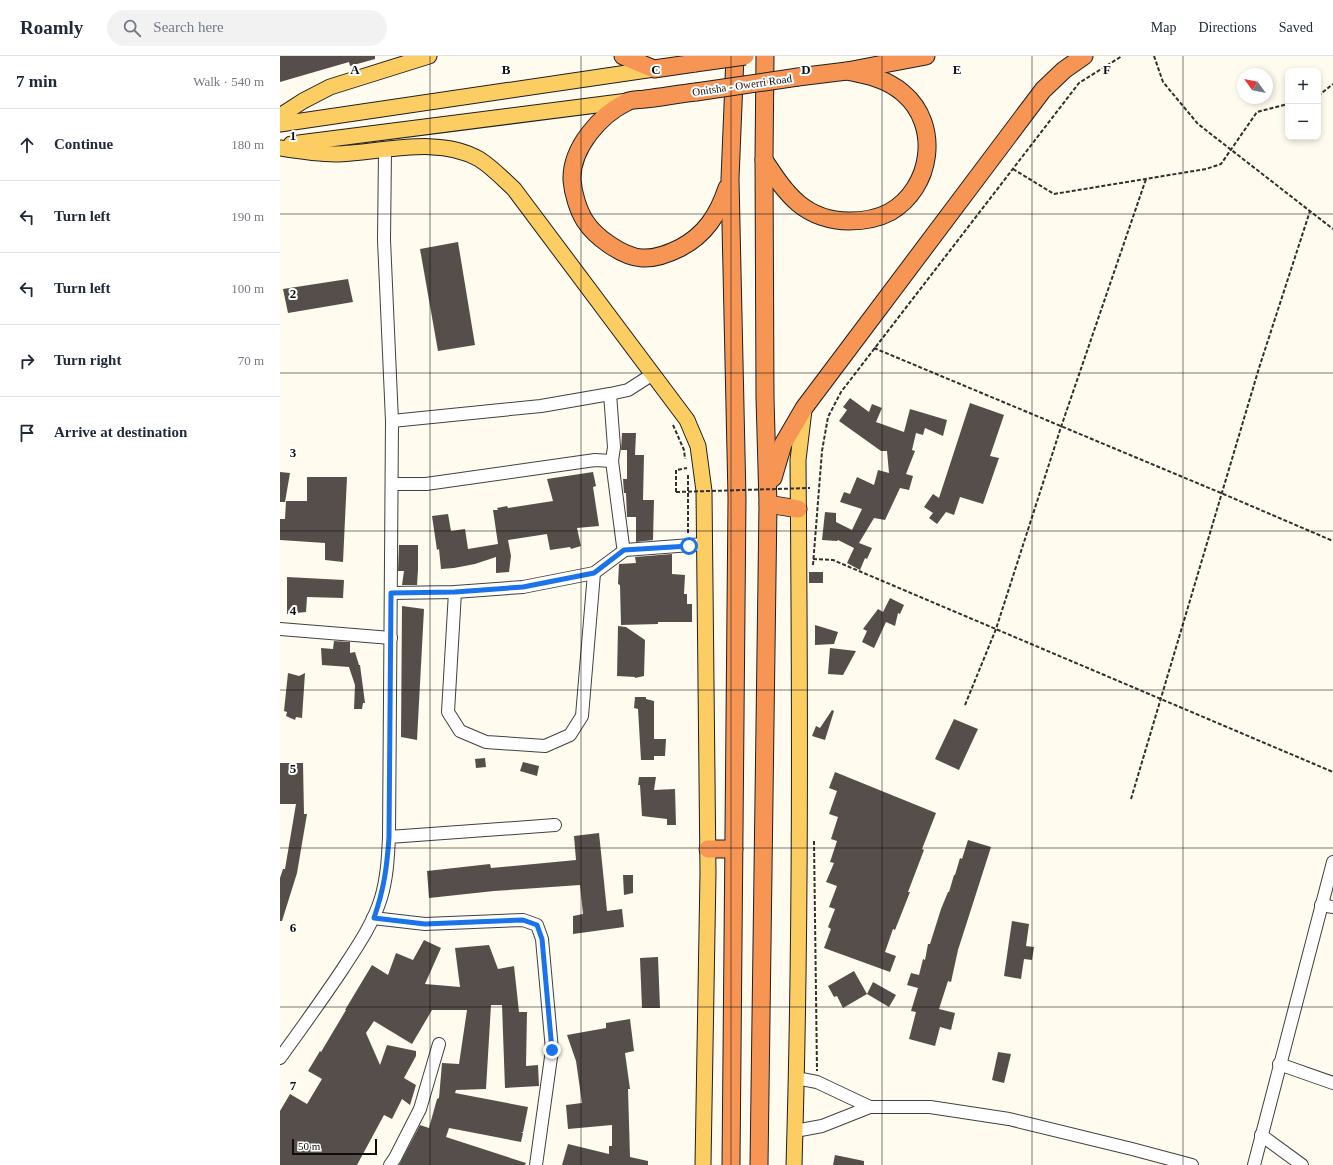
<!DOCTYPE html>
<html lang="en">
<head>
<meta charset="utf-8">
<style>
  :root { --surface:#fff; --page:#f2f2f3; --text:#1f2937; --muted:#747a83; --line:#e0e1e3 }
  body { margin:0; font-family:"Times New Roman",serif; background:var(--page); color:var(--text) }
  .controls { position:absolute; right:12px; top:12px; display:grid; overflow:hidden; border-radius:8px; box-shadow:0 2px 6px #0003 }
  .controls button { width:36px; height:36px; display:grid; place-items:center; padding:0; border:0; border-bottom:1px solid var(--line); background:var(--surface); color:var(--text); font:20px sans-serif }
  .compass { position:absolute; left:957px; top:12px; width:36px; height:36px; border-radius:50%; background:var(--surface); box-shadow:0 2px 6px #0003; rotate:303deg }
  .scale { position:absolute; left:12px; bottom:10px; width:85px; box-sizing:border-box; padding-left:4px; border:2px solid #0e0e0e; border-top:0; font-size:11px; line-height:14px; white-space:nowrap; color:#0e0e0e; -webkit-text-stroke:3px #fff; paint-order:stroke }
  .stop { position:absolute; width:12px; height:12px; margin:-9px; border:3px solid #1a73e8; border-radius:50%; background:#fff }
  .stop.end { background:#1a73e8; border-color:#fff; box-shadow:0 1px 4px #0008 }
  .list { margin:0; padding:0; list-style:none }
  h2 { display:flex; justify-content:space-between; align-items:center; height:52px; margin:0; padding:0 16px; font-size:17px }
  h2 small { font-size:13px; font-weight:400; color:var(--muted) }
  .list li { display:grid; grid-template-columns:26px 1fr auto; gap:12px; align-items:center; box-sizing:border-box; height:72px; padding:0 16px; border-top:1px solid var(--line) }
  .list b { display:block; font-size:15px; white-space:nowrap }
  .list em { font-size:13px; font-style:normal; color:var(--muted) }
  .icon { flex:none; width:22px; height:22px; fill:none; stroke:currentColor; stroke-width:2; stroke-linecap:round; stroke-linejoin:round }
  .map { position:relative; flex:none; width:1053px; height:1109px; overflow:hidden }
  header { display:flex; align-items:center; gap:24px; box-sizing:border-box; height:56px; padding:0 20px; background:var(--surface); border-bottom:1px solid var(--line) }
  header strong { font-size:19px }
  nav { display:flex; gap:22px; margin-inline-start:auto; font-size:14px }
  .search { width:280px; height:36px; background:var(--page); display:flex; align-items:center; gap:10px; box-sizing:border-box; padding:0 14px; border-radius:22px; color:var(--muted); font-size:15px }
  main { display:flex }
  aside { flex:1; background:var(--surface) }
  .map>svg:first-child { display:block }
</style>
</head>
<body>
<header>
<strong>Roamly</strong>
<div class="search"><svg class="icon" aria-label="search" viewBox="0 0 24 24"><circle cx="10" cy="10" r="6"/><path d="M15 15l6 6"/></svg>Search here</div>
<nav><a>Map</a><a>Directions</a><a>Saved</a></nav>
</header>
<main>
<aside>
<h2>7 min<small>Walk · 540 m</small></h2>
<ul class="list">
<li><svg class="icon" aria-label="ahead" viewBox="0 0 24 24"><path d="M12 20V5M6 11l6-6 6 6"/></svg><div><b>Continue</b></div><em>180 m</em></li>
<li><svg class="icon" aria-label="left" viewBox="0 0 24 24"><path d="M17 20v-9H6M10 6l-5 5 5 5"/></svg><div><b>Turn left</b></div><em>190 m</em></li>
<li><svg class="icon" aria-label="left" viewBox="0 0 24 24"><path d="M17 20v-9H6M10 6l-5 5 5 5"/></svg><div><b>Turn left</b></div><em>100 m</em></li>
<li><svg class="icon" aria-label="right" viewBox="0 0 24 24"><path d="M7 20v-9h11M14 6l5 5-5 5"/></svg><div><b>Turn right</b></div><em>70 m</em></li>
<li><svg class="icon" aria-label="arrive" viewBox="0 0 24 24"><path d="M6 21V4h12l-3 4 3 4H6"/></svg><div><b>Arrive at destination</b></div></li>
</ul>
</aside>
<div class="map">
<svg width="1053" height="1109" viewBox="0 0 1053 1109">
  <rect width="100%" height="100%" fill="#fffbee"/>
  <g fill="#564e4a">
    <path d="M0 0H95V3L70 10 69 6 0 26Z"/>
    <path d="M178 186 195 289 158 295 140 193Z"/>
    <path d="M68 223 73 246 8 257 3 233Z"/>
    <path d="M570 342 589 356 592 348 602 352 596 366 624 376 630 353 667 364 663 380 645 372 643 379 636 377 632 394 635 395 626 418 633 420 629 434 620 432 605 464 594 462 579 487 592 492 587 503 585 502 580 514 567 507 574 492 558 484 557 485 542 484 545 456 556 457V466L572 474 582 453 560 446 564 436 570 438 577 421 594 429 598 414 609 417 607 395H601L559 365 567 354 563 351Z"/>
    <path d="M690 347 724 359 710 400 719 402 703 448 680 441 674 459 666 456 657 468 649 462 653 457 644 451 653 438 659 442Z"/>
    <path d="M342 377H356L355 399H347V394H341Z"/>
    <path d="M347 399H364L363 444H374L373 484 356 486V461H347L346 437H344L343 423H347Z"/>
    <path d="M0 416 10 417 5 446H0Z"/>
    <path d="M313 416 316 430 313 431 319 470 297 472 301 490 291 493 290 491 270 494 267 478 228 484 231 500 229 516 216 517V501L195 508 174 512 161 513 159 493 157 494 152 460 168 458 171 475 185 473 188 493 218 488 213 454H218L217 452 227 450 228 452 273 445 267 423Z"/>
    <path d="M27 421H67L63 506 45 504V487L0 484V463H5L6 445H27Z"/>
    <path d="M119 489H138V514L137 529H122L124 515H118Z"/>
    <path d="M392 498V518L405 519 404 538H407V548H412V566H378V568L341 569 340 529 338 528 339 508 356 507 355 501Z"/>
    <rect x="529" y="516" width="14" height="11"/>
    <path d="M7 521 64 524 63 542 27 541 26 556 7 558Z"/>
    <path d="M610 542 624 549 620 558 618 557 615 570 606 566 594 592 582 586 587 575 583 573 598 553 603 556Z"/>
    <path d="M122 550 144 553 137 684 121 681Z"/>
    <path d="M535 569 558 576 554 588 535 589Z"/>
    <path d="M338 570 346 571 365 584 364 620 355 622V621L337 620Z"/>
    <path d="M54 585 70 586V597L75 596 79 609H80L85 647H83L82 653H74L75 629 69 611 42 609 41 592 53 593Z"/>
    <path d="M550 592 576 595 563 619 548 618Z"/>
    <path d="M8 617 19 620 25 617 22 662 16 661 15 664 6 660 7 656 4 655Z"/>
    <path d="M355 641H366V643L374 645V683H386L385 700H374V704H361L358 653 354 652Z"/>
    <path d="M552 654 554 655 545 684 532 680 536 670 540 672Z"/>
    <path d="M674 663 698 673 679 714 655 703Z"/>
    <path d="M205 702 206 711 196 712 195 703Z"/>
    <path d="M243 706 259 710 257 720 240 715Z"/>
    <path d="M0 707H23L24 758H27L17 817 2 865H0V822L3 813H5L16 748H0Z"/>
    <path d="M555 716 656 757 642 793 644 794 628 836H630L615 874 613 873 605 896 616 900 610 916 544 892 551 873 548 871 555 853 549 851 557 830 546 826 554 807 550 806 557 785 551 783 558 761 549 758 557 735 549 732Z"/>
    <path d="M359 721H376L374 734 395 733 396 769H387V763L362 760 360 729H358Z"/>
    <path d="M319 777 327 855 342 853 344 871 293 878V860L303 858 300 829 214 835 149 842 147 815 210 808 211 812 296 804 294 780Z"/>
    <path d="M688 784 711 791 678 894 671 926 668 925 659 953 675 957 671 974 660 971 655 990 629 983 636 956 631 955 638 932 627 929 631 917 639 919 643 903 645 904 648 888H650L661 853 668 836H669L674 819H675L680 802 682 803Z"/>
    <path d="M343 819H353V837L344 839Z"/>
    <path d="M732 865 749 868 746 890 754 891 752 904 744 903 741 923 724 920Z"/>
    <path d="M144 884 161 892 145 928 180 931 175 892 209 889 218 913 234 910 239 956H247L246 1010 258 1009 259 1030 225 1032 222 949H211L206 1033 176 1034 175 1037 248 1051 243 1076 241 1077H243L241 1086 169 1072 166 1081 246 1107 245 1109H119L140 1069 149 1072 157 1043 159 1042 162 1007 179 1008 187 954H152L132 988 94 965 86 977 100 1009 107 989 136 995V1000L124 1022 136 1029 130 1049 122 1043 112 1063 104 1059 77 1109H0V1055L10 1038 27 1048 42 1023 28 1015 40 995 41 996 66 954H65L92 909 108 919 116 897 133 904Z"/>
    <path d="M378 901 380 952H362L360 902Z"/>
    <path d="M574 915 587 938 593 926 616 939 609 951 587 938 563 952 557 940 554 941 548 930Z"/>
    <path d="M350 963 354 995 345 997 350 1033H348L350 1101 368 1105V1109H282L288 1088 329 1098V1090H332V1069L288 1073 286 1049 302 1047 296 1005 287 979 326 972V967Z"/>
    <path d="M718 996 731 998 724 1027 712 1024Z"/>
    <path d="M555 1099 584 1105V1109H553Z"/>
  </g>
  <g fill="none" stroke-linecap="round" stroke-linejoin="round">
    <g stroke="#414141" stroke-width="14">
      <g id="minor">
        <path d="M112 365 261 350 330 338 348 334 373 318"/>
        <path d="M332 405 343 490 345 494 424 488"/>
        <path d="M112 428H146L315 404 332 405 334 391 330 338"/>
        <path d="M175 536 168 656 180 675 206 686 265 690 290 679 302 660 314 517"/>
        <path d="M111 537 175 536 243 531 314 517 345 494"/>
        <path d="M0 573 111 582"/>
        <path d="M109 781 275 769"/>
        <path d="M1041 849 1053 851"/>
        <path d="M93 862 145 868 243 864 257 869 262 883 272 994 256 1109"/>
        <path d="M0 1002C21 973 42 944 62 914 77 891 93 868 101 842 107 822 108 802 109 781L112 365 104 184 105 94"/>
        <path d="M999 1008 1053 1027"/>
        <path d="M516 1022 537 1026 590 1051"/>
        <path d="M515 1075 542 1070 590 1051H650L729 1063 852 1093 912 1109"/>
        <path d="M981 1079 1022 1109"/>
        <path d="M110 1109 115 1102 140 1053 159 988"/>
        <path d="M974 1109 1053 806"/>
      </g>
    </g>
    <g stroke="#1f1f1f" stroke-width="17">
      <g id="major">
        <path d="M0 60 23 45 50 31 149 0"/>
        <path d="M0 68 374 13"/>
        <path d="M11 88 348 45"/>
        <path d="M0 92C18 95 36 98 55 98 100 97 158 79 199 103 212 111 223 123 234 133L407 364 418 390 424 435 428 817 423 1109"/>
        <path d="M514 1109C521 874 520 639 518 404L524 354"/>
      </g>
    </g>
    <g stroke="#1f1f1f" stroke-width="19">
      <g id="highway">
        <path d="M343 0 374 13 415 7"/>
        <path d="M518 21 567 15 646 0"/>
        <path d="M416 36C399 38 382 41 365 43 360 44 352 43 347 46 320 59 291 92 292 124 293 137 298 154 305 165 315 181 343 201 362 202 375 203 388 198 400 192 425 179 438 159 447 132"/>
        <path d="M484 104C494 119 504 135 518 147 532 159 551 165 569 165 583 165 597 163 610 156 652 132 661 69 623 37 607 23 587 19 567 15"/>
        <path d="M493 422 503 388 524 352 763 34 784 14 804 0"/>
        <path d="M488 448 518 453"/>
        <path d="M428 793H454"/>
        <path d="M451 1109 457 442 450 123 455 0"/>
        <path d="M479 1109 488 448 485 342 484 104 485 0"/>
      </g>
    </g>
    <g stroke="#303030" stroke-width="2" stroke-dasharray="4 2" stroke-linecap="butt">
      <path d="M874 0 883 26 918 68 1053 173"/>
      <path d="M1038 40 1053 28"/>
      <path d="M733 113 774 138 926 113 941 108 977 56 1008 48"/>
      <path d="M594 292 941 437 1053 485"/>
      <path d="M393 369 404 394 405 403"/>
      <path d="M408 419V479"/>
      <path d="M396 436V414L407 412"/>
      <path d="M533 503 553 504 1053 716"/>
      <path d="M533 509 542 395 548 361 561 336 799 27 842 0"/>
      <path d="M685 649 716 573 781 371 866 123"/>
      <path d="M851 743 979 312 1030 155"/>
      <path d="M534 785 537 1015"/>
    </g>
    <use href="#minor" stroke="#fff" stroke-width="12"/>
    <use href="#major" stroke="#fbcd62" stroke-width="15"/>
    <use href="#highway" stroke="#f79554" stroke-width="17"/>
    <g stroke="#1f1f1f" stroke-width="19" stroke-linecap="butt">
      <g id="highway-bridge">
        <path d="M415 7 465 0"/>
        <path d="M416 36 518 21"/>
      </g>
    </g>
    <path stroke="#303030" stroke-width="2" stroke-dasharray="4 2" stroke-linecap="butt" d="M396 436 530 432"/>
    <use href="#highway-bridge" stroke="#f79554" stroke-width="17"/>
  </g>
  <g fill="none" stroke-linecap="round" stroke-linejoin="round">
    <path stroke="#1a73e8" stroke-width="5" d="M272 994 262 883 257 869 243 864 145 868 94 862C104 833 107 811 109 781L111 537 175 536 243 531 314 517 344 494 409 490"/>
  </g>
  <path fill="none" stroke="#0e0e0e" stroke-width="1" stroke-opacity="0.55" d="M150 0V1109M301 0V1109M451 0V1109M602 0V1109M752 0V1109M903 0V1109M0 158H1053M0 317H1053M0 475H1053M0 634H1053M0 792H1053M0 951H1053"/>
  <g text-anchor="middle" stroke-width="4" stroke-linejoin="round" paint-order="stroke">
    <g font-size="11" fill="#0e0e0e" stroke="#fff">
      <text transform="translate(462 29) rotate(-8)" y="4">Onitsha - Owerri Road</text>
    </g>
  </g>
  <g font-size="13" text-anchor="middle" font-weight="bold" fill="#0e0e0e" stroke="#fff" stroke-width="4" stroke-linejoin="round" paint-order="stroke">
    <text x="75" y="18">A</text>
    <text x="226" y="18">B</text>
    <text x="376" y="18">C</text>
    <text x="526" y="18">D</text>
    <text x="677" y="18">E</text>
    <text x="827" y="18">F</text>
    <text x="13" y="84">1</text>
    <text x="13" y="242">2</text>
    <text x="13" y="401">3</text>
    <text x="13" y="559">4</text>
    <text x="13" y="717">5</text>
    <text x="13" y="876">6</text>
    <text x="13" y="1034">7</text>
  </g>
</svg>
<div class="controls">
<button>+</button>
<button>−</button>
</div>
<svg class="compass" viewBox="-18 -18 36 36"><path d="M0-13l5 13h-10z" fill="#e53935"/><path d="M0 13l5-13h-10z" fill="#747a83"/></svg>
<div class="scale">50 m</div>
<div class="stop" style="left:409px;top:490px"></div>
<div class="stop end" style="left:272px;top:994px"></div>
</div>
</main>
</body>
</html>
